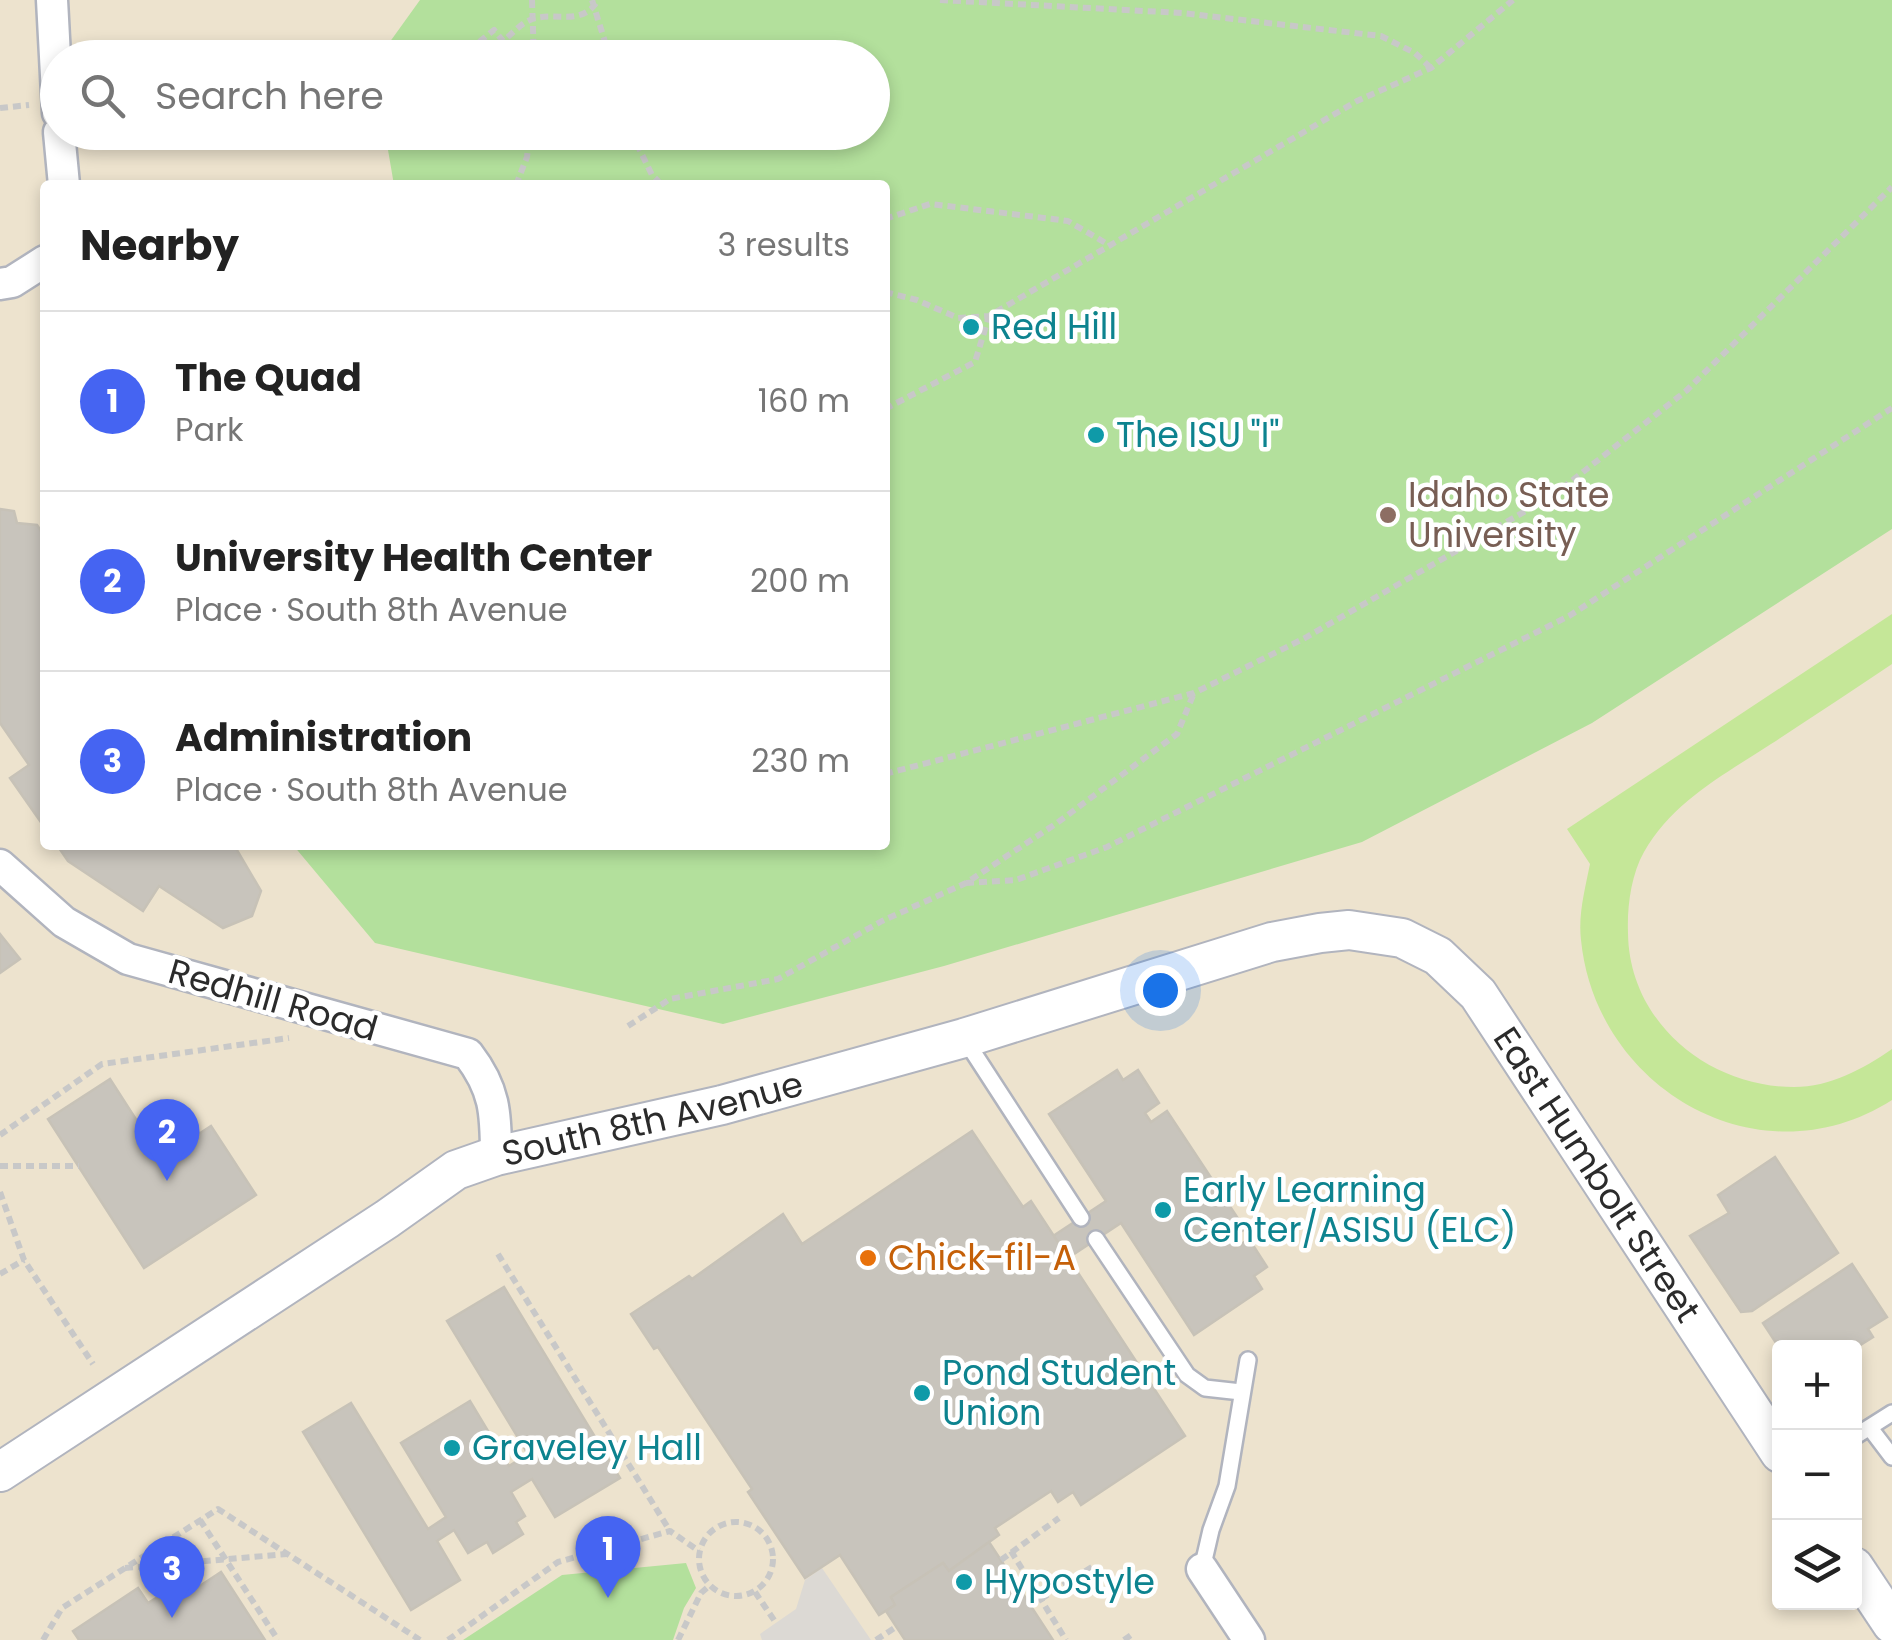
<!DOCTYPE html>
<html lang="en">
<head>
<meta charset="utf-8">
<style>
  :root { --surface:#fff; --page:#f2f2f2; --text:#222; --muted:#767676; --line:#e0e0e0; --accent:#4564f2 }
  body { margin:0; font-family:Poppins,sans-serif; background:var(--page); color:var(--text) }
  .controls { position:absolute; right:30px; bottom:30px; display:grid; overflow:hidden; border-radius:10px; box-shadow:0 5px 15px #0003 }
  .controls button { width:90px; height:90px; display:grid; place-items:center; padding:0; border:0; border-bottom:2px solid var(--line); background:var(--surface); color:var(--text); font:50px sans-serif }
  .you { position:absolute; left:1160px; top:990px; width:35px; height:35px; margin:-25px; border:8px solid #fff; border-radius:50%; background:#1a73e8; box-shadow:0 0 0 15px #1a73e833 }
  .badge { display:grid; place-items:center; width:65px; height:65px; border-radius:50%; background:var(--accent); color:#fff; font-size:32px; font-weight:700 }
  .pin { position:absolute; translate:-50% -82px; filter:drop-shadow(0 2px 5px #0008) }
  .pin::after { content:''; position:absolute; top:52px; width:35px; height:30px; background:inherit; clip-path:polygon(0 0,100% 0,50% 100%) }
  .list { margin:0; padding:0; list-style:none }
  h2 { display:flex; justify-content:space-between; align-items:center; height:130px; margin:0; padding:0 40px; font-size:42px }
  h2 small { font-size:32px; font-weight:400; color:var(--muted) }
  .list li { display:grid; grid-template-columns:65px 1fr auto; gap:30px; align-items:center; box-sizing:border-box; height:180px; padding:0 40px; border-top:2px solid var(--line) }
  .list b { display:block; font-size:38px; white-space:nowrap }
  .list p { margin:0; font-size:32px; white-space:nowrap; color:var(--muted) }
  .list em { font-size:32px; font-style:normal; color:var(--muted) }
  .icon { flex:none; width:55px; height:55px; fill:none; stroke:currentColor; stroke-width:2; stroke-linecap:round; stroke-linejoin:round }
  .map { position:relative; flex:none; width:1892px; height:1640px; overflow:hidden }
  .search { position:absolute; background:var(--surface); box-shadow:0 5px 15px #0003; left:40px; top:40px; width:850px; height:110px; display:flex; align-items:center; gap:25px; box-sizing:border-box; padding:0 35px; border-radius:55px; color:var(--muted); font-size:38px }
  .panel { position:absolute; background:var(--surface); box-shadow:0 5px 15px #0003; left:40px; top:180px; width:850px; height:670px; border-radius:10px }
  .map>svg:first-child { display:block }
</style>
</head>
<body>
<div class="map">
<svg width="1892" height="1640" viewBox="0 0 1892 1640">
  <rect width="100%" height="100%" fill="#ece6dd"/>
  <path fill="#ede3ce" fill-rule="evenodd" d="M0 0H1892V1640H0ZM58 58H872V132H58ZM45 185H885V845H45ZM1780 1348H1854V1602H1780Z"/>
  <g fill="#b3e09c">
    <path d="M420 0H1892V529L1592 723 1362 842 944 966 723 1024 375 943 293 845H885V185H394L388 150 375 133 872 132V58L379 57Z"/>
    <path d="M686 1563 696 1588 684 1608 673 1640H463L562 1575Z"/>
  </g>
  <path fill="#c5e798" d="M1892 614V664C1852 691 1811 718 1771 744 1725 774 1672 802 1644 852 1631 875 1627 907 1628 933 1629 1022 1708 1087 1794 1087 1830 1087 1863 1069 1892 1049V1100C1761 1184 1596 1090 1581 940 1578 915 1585 889 1590 864L1567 829Z"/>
  <path fill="#dcd9d4" d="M822 1568 871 1640H762L760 1634 796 1609 805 1580Z"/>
  <g fill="#c8c4bc" stroke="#c7c2b7" stroke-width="2.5">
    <path d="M0 509 14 511 17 523 37 525 45 537V828L10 778 29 765 0 723Z"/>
    <path d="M57 845H234L261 891 252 916 223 928 159 886 143 911 68 861Z"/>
    <path d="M0 934 20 959 0 973Z"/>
    <path d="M1117 1070 1123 1080 1138 1070 1159 1103 1145 1113 1151 1122 1167 1111 1245 1229 1229 1239 1235 1248 1249 1239 1267 1267 1254 1276 1262 1289 1194 1335 1121 1223 1068 1258 1053 1236 1106 1201 1049 1114Z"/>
    <path d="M110 1079 146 1135 170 1120 185 1143 211 1126 256 1195 144 1268 48 1119Z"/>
    <path d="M972 1131 1023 1207 1031 1201 1185 1436 1081 1505 1073 1492 1058 1502 1051 1491 995 1528 999 1535 949 1571 943 1563 891 1597 895 1605 879 1615 840 1555 805 1578 748 1492 752 1489 658 1347 654 1349 631 1314 689 1276 692 1279 783 1214 802 1244Z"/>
    <path d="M1775 1157 1838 1253 1752 1311 1741 1312 1690 1236 1729 1213 1718 1195Z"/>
    <path d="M1852 1264 1887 1317 1868 1329 1873 1337 1854 1349H1780L1763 1323Z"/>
    <path d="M504 1287 620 1478 555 1517 532 1479 511 1492 525 1516 516 1522 523 1534 493 1553 487 1542 468 1553 454 1530 437 1541 460 1580 411 1610 303 1432 351 1403 428 1529 446 1517 401 1443 470 1401 509 1466 528 1454 447 1321Z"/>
    <path d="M989 1542 1053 1640H905L886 1611 895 1605 891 1597 943 1563 949 1571Z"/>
    <path d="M221 1572 265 1640H79L73 1631 138 1588 148 1603 164 1593 171 1605Z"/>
  </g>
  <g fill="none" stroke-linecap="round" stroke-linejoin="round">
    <g stroke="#b1b4be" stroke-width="20">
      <g id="service">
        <path d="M964 1038 1081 1218"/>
        <path d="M1096 1239 1187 1375 1205 1388 1241 1392"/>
        <path d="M1870 1428 1892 1457"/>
        <path d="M1854 1437 1892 1413"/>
        <path d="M1202 1569 1211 1530 1227 1486 1248 1360"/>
      </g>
    </g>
    <g stroke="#b1b4be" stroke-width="35">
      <g id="minor">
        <path d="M52 0 58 113"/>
        <path d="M59 132 64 185"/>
        <path d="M0 284 12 282 45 261"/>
        <path d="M0 865 64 922 128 959 468 1054C495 1089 496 1113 496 1156"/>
        <path d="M1202 1569 1249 1640"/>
      </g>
    </g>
    <g stroke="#b1b4be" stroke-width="42">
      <g id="tertiary">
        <path id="s1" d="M0 1472 387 1219 456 1170 496 1156 722 1105 964 1038 1272 942 1320 933 1349 930 1402 938 1438 956 1478 994 1780 1453"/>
        <path d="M1854 1567 1892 1624"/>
      </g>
    </g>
    <g stroke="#c8c8c8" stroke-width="6" stroke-dasharray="8 5" stroke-linecap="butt">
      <path d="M532 0 534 58"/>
      <path d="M592 0 610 58"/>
      <path d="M940 0 1182 13 1381 36 1415 53 1431 68"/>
      <path d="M459 58 494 30 503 41C511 35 520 24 530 20 553 10 582 28 598 0"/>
      <path d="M0 108 29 105"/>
      <path d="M631 132 652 175 662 185"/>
      <path d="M378 136 382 132"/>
      <path d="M516 185 527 157 530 132"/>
      <path d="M885 219 930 204 964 208 1068 221 1109 245"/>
      <path d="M885 292 917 300 958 318 989 316 1357 101 1431 68 1513 0"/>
      <path d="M885 409 975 362 989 316"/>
      <path d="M885 774 1194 693 1305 638 1555 494 1686 391 1892 187"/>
      <path d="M966 883 1016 880 1107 847 1569 616 1892 408"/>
      <path d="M628 1026 670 999 778 979 882 921 966 883 1057 823 1177 734 1194 693"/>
      <path d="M0 1135 102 1064 289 1038"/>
      <path d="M0 1166H79"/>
      <path d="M0 1192 24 1260 93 1364"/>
      <path d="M498 1254 670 1531"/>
      <path d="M0 1274 24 1260"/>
      <path d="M200 1520 278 1640"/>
      <circle cx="736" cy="1559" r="37"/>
      <path d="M1011 1551 1066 1640"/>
      <path d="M1001 1560 1059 1518"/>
      <path d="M125 1568 287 1554"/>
      <path d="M141 1568 159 1596"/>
      <path d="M755 1592 776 1623"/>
      <path d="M1041 1599 1092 1567"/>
      <path d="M43 1640 62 1608 218 1509 420 1640"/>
      <path d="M448 1640 558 1562 670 1531 699 1551"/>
      <path d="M678 1640 701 1593 709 1586"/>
      <path d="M876 1640 896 1627"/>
      <path d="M1124 1640 1134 1633"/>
    </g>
    <use href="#service" stroke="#fff" stroke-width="15"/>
    <use href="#minor" stroke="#fff" stroke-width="30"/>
    <use href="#tertiary" stroke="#fff" stroke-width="38"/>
  </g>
  <g fill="#0f9aa8" stroke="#fff" stroke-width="4">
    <circle cx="971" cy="327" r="10"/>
    <circle cx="1096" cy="435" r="10"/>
    <circle cx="1163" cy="1210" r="10"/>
    <circle cx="922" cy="1393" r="10"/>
    <circle cx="452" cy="1448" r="10"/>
    <circle cx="964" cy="1582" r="10"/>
  </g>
  <circle fill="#8d6e63" stroke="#fff" stroke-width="4" cx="1388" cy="515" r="10"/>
  <circle fill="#e8710a" stroke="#fff" stroke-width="4" cx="868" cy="1258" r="10"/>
  <g text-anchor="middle" stroke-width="9" stroke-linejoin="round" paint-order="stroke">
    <g font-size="35" fill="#0d838f" stroke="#fff" text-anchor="start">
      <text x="991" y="339">Red Hill</text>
      <text x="1116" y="447">The ISU "I"</text>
      <text x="1183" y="1202">Early Learning<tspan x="1183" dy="40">Center/ASISU (ELC)</tspan></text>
      <text x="942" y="1385">Pond Student<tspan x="942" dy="40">Union</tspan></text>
      <text x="472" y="1460">Graveley Hall</text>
      <text x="984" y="1594">Hypostyle</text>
    </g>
    <g font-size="35" fill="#785e54" stroke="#fff" text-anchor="start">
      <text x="1408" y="507">Idaho State<tspan x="1408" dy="40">University</tspan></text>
    </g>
    <g font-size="35" fill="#2b2b2b" stroke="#fff">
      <text transform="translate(273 1000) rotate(16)" y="12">Redhill Road</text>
      <text dy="12" stroke="none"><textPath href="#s1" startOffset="750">South 8th Avenue</textPath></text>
      <text dy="12" stroke="none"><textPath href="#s1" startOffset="1838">East Humbolt Street</textPath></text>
    </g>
    <g font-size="35" fill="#c56008" stroke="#fff" text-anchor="start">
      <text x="888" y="1270">Chick-fil-A</text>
    </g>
  </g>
</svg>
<div class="controls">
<button>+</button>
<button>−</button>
<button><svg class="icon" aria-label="layers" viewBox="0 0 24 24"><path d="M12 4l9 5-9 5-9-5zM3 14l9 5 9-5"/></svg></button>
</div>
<div class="you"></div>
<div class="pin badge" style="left:608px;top:1598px">1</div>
<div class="pin badge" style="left:167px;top:1181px">2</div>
<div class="pin badge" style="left:172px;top:1618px">3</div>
<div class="search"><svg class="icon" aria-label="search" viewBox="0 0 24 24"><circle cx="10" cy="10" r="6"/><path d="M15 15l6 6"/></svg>Search here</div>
<section class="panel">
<h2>Nearby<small>3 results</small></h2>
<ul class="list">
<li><span class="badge">1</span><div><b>The Quad</b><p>Park</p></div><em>160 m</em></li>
<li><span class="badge">2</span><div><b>University Health Center</b><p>Place · South 8th Avenue</p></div><em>200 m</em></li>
<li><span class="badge">3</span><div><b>Administration</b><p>Place · South 8th Avenue</p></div><em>230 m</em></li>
</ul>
</section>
</div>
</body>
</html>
